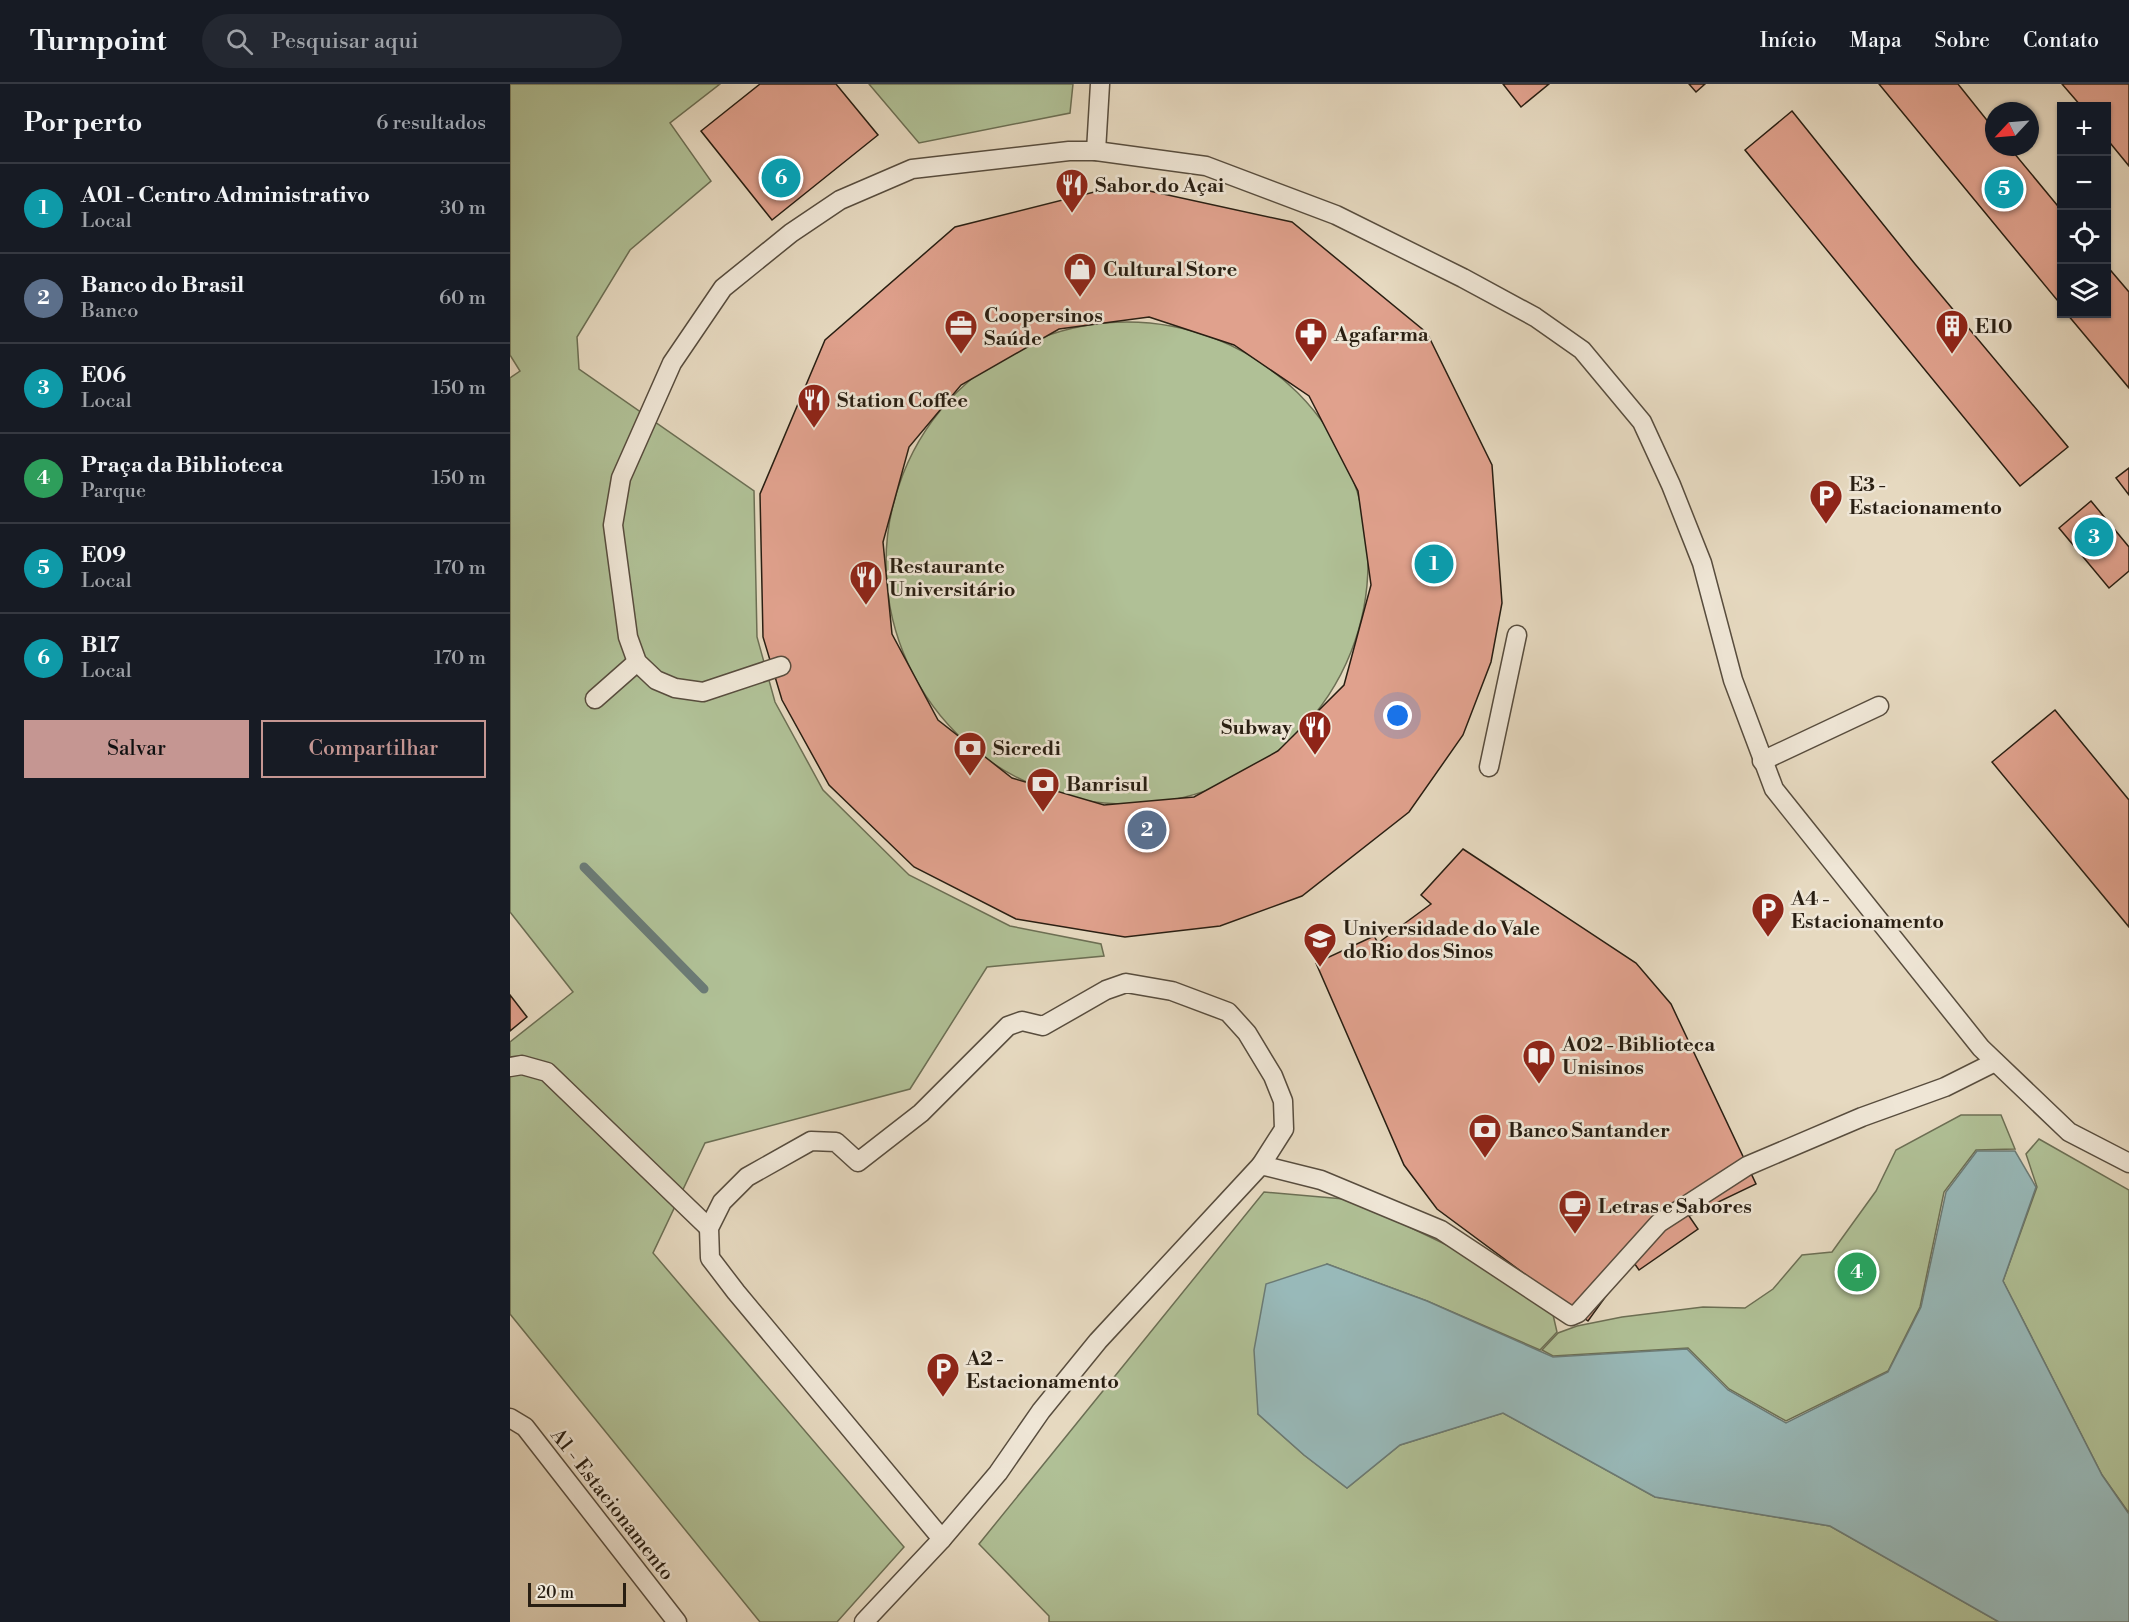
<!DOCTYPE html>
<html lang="pt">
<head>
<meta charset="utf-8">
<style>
  :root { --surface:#171b24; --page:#242831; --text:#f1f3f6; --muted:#9ea1a6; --line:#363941; --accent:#c59692 }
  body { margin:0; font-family:"Libre Bodoni",serif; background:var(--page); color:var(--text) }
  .controls { position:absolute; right:18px; top:18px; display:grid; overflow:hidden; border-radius:0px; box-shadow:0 2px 4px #0004 }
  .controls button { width:54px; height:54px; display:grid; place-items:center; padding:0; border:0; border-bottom:2px solid var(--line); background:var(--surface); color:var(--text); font:30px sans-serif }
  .compass { position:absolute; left:1475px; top:18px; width:54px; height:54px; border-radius:50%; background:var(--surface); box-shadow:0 2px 4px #0004; rotate:244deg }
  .scale { position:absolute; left:18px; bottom:15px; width:98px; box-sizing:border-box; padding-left:6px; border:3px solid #281e12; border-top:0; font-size:16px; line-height:21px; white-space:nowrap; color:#281e12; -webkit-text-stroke:4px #efe6d6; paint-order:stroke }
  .you { position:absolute; left:888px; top:632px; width:21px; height:21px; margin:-15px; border:4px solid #fff; border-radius:50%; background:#1a73e8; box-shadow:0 0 0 9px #1a73e833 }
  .badge { display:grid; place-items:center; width:39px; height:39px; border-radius:50%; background:var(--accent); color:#fff; font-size:20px; font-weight:700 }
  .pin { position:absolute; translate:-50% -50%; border:3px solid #fff; box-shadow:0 2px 6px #0006 }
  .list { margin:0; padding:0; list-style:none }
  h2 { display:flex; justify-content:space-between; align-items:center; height:78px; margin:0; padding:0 24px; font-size:26px }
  h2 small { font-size:20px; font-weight:400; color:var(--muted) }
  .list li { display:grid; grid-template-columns:39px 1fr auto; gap:18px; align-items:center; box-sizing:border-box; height:90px; padding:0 24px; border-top:2px solid var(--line) }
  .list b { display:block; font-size:22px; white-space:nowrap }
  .list p { margin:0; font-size:20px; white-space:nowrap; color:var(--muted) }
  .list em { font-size:20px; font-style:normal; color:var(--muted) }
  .actions { display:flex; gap:12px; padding:18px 24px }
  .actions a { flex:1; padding:14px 0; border:2px solid var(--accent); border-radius:0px; text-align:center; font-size:21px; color:var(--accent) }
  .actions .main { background:var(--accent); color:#111 }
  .icon { flex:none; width:33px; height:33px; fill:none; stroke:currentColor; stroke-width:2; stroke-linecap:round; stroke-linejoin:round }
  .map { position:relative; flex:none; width:1619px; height:1538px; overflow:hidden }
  header { display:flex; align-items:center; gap:36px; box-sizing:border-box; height:84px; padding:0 30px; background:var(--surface); border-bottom:2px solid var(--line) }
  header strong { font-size:28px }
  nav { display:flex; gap:33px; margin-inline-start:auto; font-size:21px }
  .search { width:420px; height:54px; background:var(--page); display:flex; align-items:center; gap:15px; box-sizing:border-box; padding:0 21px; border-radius:33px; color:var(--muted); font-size:22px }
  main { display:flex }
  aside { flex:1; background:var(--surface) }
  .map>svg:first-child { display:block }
</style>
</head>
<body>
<header>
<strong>Turnpoint</strong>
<div class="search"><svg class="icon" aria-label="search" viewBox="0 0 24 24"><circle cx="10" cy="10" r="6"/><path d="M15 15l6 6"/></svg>Pesquisar aqui</div>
<nav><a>Início</a><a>Mapa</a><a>Sobre</a><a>Contato</a></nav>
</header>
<main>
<aside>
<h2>Por perto<small>6 resultados</small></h2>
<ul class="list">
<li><span class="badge" style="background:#0f9aa8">1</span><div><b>A01 - Centro Administrativo</b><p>Local</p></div><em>30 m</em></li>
<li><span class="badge" style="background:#5c6f8a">2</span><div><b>Banco do Brasil</b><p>Banco</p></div><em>60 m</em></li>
<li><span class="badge" style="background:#0f9aa8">3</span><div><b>E06</b><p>Local</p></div><em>150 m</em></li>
<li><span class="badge" style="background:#2e9e5b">4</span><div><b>Praça da Biblioteca</b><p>Parque</p></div><em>150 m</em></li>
<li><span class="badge" style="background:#0f9aa8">5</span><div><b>E09</b><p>Local</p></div><em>170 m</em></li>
<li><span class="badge" style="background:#0f9aa8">6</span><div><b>B17</b><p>Local</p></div><em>170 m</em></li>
</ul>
<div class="actions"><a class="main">Salvar</a><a>Compartilhar</a></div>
</aside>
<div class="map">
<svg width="1619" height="1538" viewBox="0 0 1619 1538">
  <rect width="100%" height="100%" fill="#e6d9c0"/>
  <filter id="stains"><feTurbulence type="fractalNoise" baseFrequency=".00333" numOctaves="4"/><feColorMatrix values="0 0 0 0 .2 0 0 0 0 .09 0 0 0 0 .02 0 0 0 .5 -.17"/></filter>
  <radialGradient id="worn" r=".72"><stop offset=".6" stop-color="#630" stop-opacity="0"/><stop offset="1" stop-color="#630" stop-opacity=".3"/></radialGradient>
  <g fill="#b0c096" stroke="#6c6f54" stroke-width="1.5">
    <path d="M0 0H210L160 39 201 97 120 166 67 253 69 285 244 407 247 553 265 618 313 706 399 791 500 842 591 860 594 872 477 883 400 1005 195 1059 143 1169 394 1463 327 1538H250L0 1230V958L63 908 0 828V294L10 287 0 271Z"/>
    <path d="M359 0H563L560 29 409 59Z"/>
    <circle cx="617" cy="479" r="241"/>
    <path d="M1451 1031H1491L1505 1065 1466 1066 1434 1108 1410 1223 1378 1287 1276 1337 1219 1305 1178 1264 1043 1272 1032 1266 1048 1249 1067 1242 1112 1233 1193 1223 1235 1224 1263 1205 1292 1171 1322 1168 1366 1107 1386 1066Z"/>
    <path d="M1529 1055 1619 1106V1429L1592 1391 1493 1197 1527 1103 1516 1070Z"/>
    <path d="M754 1108 834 1115 891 1139 997 1190 1041 1222 1047 1248 1030 1266 917 1217 817 1180 748 1330 794 1371 837 1404 890 1361 993 1329 1145 1413 1320 1442 1489 1538H539V1532L469 1460Z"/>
  </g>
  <path fill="#98b9b9" stroke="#6b7b76" stroke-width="1.5" d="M1467 1067H1505L1526 1103 1493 1197 1592 1391 1619 1430V1538H1489L1320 1442 1145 1413 993 1329 890 1361 837 1404 794 1371 748 1330 744 1266 756 1200 817 1180 917 1217 1043 1273 1177 1265 1218 1306 1276 1339 1378 1288 1411 1223 1436 1108Z"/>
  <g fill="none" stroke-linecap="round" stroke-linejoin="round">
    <path stroke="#6b7b76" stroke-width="9" d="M74 783 194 905"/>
  </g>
  <g fill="#e0a18d" stroke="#281e12" stroke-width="1.5" fill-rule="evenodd">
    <path d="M250 0H326L368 51 262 136 191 47Z"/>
    <path d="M993 0H1039L1011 23Z"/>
    <path d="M1179 0H1195L1186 8Z"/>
    <path d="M1369 0H1448L1484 45V63H1499L1552 127V222Z"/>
    <path d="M1552 0H1619V82L1596 54V22H1571Z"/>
    <path d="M1282 27 1405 180 1558 363 1510 402 1235 66Z"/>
    <path d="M612 101 782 138 917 249 982 381 992 519 981 578 953 651 899 728 792 812 710 842 615 853 506 835 404 783 319 701 272 616 253 553 250 410 315 256 445 143ZM639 233 724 261 799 312 848 407 861 501 834 601 768 667 684 713 594 721 502 694 428 636 382 550 373 458 399 363 451 301 549 245Z"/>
    <path d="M1596 181 1619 208V304L1557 230H1596Z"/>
    <path d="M1619 384V411L1606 394Z"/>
    <path d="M1581 417 1619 463V487L1599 504 1549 444Z"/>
    <path d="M1545 626 1619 716V843L1482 678Z"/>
    <path d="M953 765 1126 879 1161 920 1246 1100 1179 1132 1188 1145 1129 1186 1122 1176 1078 1237 927 1125 894 1081 806 879 864 852 868 859 921 820 911 811Z"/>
    <path d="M0 911 17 933 0 947Z"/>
  </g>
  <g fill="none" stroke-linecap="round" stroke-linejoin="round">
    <g stroke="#584d3e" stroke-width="21">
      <g id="service">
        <path d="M586 67 590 0"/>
        <path d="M271 582 193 608 165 604 146 596 127 578 118 553 103 441 111 394 162 279 213 204 281 149 330 116 402 85 559 67H586L696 82 826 131 953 194 1025 233 1072 266 1132 338 1161 401 1192 479 1223 596 1264 705 1471 964 1559 1048 1619 1079"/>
        <path d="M85 615 127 578"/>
        <path d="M1252 677 1369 622"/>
        <path d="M979 683 1007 551"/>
        <path d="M0 983 12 981 37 988 199 1144"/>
        <path d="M0 1334 15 1343 167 1538"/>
        <path d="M432 1455 226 1208 200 1174 199 1144 212 1118 237 1093 301 1057 326 1058 348 1078 411 1029 498 942 512 937 533 942 596 906 616 899 662 907 718 928 737 949 763 992 773 1017 774 1045 751 1081"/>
        <path d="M354 1538 432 1455 488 1389 531 1327 588 1257 751 1081 811 1096 931 1146 1061 1232 1068 1229 1149 1139 1237 1082 1352 1033 1435 1003 1485 978"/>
      </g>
    </g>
    <use href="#service" stroke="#efe6d6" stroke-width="18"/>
  </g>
  <defs>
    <g id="restaurant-pin" transform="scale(1.725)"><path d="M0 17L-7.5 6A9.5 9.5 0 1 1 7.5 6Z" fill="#8f2418" stroke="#efe6d6"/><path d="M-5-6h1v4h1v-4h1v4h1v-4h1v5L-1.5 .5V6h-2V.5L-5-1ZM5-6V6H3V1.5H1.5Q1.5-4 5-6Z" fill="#fff"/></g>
    <g id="shop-pin" transform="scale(1.725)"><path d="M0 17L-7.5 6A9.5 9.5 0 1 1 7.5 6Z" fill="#8f2418" stroke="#efe6d6"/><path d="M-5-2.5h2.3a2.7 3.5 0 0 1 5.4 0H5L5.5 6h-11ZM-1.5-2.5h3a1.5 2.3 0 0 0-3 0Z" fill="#fff"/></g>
    <g id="office-pin" transform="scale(1.725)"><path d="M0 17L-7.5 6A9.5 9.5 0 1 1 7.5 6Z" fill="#8f2418" stroke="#efe6d6"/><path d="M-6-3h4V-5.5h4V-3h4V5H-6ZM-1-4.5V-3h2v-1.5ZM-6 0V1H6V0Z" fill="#fff"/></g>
    <g id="building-pin" transform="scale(1.725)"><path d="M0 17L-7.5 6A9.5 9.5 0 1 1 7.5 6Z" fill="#8f2418" stroke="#efe6d6"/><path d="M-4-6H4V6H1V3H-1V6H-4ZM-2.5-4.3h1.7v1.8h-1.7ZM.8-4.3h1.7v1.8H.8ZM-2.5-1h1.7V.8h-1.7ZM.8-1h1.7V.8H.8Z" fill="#fff"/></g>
    <g id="pharmacy-pin" transform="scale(1.725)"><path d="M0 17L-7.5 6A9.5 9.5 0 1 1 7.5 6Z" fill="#8f2418" stroke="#efe6d6"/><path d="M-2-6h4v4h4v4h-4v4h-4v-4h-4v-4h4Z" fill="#fff"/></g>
    <g id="parking-pin" transform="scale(1.725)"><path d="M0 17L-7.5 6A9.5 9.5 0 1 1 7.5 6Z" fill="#8f2418" stroke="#efe6d6"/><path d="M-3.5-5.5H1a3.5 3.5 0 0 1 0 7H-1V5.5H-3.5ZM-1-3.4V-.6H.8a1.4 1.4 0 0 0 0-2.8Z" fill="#fff"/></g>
    <g id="bank-pin" transform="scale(1.725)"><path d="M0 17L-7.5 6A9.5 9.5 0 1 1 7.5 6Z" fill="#8f2418" stroke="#efe6d6"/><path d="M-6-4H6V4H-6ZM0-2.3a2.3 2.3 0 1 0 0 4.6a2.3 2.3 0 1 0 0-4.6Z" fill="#fff"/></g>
    <g id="university-pin" transform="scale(1.725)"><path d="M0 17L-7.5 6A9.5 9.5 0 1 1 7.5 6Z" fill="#8f2418" stroke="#efe6d6"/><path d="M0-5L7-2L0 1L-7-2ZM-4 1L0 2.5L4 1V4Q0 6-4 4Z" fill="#fff"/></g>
    <g id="library-pin" transform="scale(1.725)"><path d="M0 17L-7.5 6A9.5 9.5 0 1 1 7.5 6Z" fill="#8f2418" stroke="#efe6d6"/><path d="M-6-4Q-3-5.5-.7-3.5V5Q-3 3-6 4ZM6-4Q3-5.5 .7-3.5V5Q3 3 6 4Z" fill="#fff"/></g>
    <g id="cafe-pin" transform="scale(1.725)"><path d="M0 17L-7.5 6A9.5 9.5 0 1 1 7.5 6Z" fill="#8f2418" stroke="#efe6d6"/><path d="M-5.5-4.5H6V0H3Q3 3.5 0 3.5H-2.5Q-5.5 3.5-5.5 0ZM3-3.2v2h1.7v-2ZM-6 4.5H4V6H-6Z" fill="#fff"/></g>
  </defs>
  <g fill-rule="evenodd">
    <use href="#restaurant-pin" x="562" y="101"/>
    <use href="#shop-pin" x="570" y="185"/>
    <use href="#office-pin" x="451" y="242"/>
    <use href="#building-pin" x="1442" y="242"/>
    <use href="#pharmacy-pin" x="801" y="250"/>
    <use href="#restaurant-pin" x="304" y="316"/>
    <use href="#parking-pin" x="1316" y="412"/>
    <use href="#restaurant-pin" x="356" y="493"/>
    <use href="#restaurant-pin" x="805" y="643"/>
    <use href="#bank-pin" x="460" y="664"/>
    <use href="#bank-pin" x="533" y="700"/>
    <use href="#parking-pin" x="1258" y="825"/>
    <use href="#university-pin" x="810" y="855"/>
    <use href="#library-pin" x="1029" y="972"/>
    <use href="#bank-pin" x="975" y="1046"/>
    <use href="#cafe-pin" x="1065" y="1122"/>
    <use href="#parking-pin" x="433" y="1285"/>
  </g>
  <g text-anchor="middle" stroke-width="5" stroke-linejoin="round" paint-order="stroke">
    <g font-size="20" font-weight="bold" fill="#281e12" stroke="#efe6d6" text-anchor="start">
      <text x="585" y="108">Sabor do Açai</text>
      <text x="593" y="192">Cultural Store</text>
      <text x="474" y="238">Coopersinos<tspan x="474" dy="23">Saúde</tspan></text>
      <text x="1465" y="249">E10</text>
      <text x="824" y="257">Agafarma</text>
      <text x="327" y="323">Station Coffee</text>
      <text x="1339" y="407">E3 -<tspan x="1339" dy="23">Estacionamento</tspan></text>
      <text x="379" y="489">Restaurante<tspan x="379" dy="23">Universitário</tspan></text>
      <text x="782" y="650" text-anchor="end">Subway</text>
      <text x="483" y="671">Sicredi</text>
      <text x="556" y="707">Banrisul</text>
      <text x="1281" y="821">A4 -<tspan x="1281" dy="23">Estacionamento</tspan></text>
      <text x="833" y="851">Universidade do Vale<tspan x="833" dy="23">do Rio dos Sinos</tspan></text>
      <text x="1052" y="967">A02 - Biblioteca<tspan x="1052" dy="23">Unisinos</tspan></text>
      <text x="998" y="1053">Banco Santander</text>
      <text x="1088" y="1129">Letras e Sabores</text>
      <text x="456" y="1281">A2 -<tspan x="456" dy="23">Estacionamento</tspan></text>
    </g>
    <g font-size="20" fill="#281e12" stroke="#efe6d6">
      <text transform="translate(103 1420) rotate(52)" y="7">A1 - Estacionamento</text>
    </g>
  </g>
  <rect width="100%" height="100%" filter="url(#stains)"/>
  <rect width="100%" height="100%" fill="url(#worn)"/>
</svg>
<div class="controls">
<button>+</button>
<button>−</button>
<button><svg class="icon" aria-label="locate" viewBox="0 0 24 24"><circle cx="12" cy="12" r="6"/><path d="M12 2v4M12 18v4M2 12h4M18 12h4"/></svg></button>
<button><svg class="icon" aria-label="layers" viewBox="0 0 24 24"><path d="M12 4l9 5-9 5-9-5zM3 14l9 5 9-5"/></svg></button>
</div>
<svg class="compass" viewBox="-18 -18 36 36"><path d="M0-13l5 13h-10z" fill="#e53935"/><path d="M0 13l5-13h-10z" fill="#9ea1a6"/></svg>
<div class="scale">20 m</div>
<div class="you"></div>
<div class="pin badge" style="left:924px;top:480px;background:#0f9aa8">1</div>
<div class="pin badge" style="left:637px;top:746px;background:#5c6f8a">2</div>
<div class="pin badge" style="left:1584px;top:453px;background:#0f9aa8">3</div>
<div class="pin badge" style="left:1347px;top:1188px;background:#2e9e5b">4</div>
<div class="pin badge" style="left:1494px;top:105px;background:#0f9aa8">5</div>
<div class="pin badge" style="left:271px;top:94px;background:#0f9aa8">6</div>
</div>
</main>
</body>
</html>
